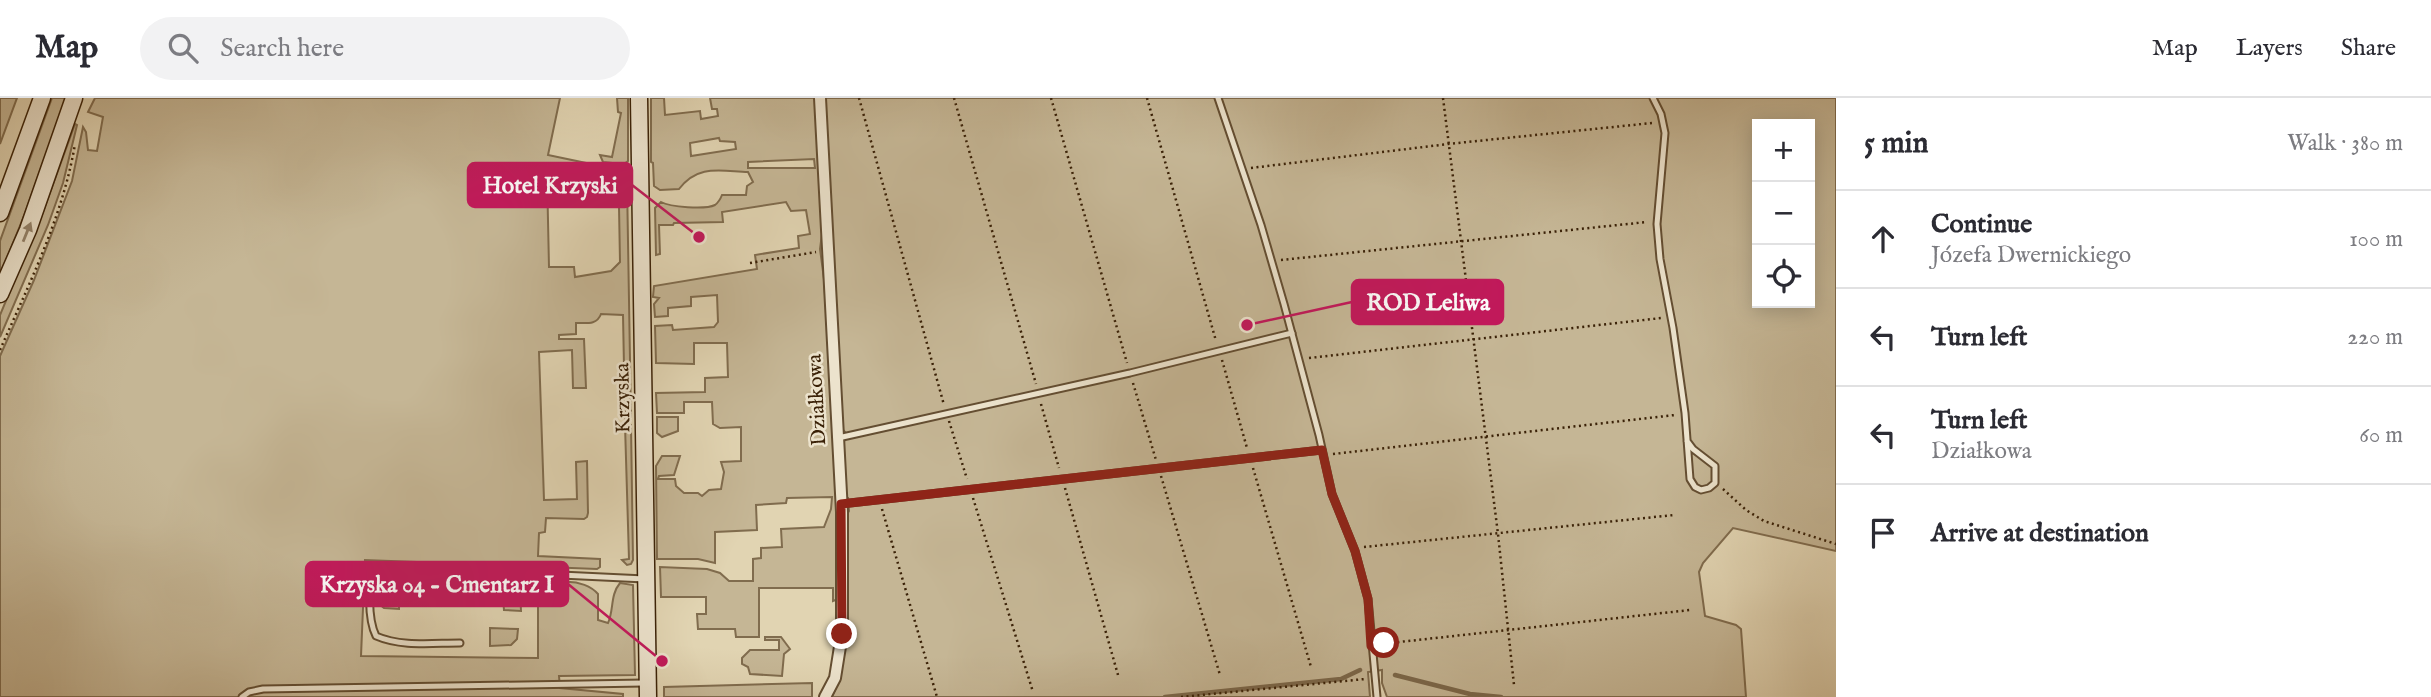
<!DOCTYPE html>
<html lang="en">
<head>
<meta charset="utf-8">
<style>
  :root { --surface:#fff; --page:#f2f2f3; --text:#2b2b33; --muted:#7c7c81; --line:#e1e1e2 }
  body { margin:0; font-family:"IM FELL English",serif; background:var(--page); color:var(--text) }
  .controls { position:absolute; right:21px; top:21px; display:grid; overflow:hidden; border-radius:0px; box-shadow:0 4px 18px #0003 }
  .controls button { width:63px; height:63px; display:grid; place-items:center; padding:0; border:0; border-bottom:2px solid var(--line); background:var(--surface); color:var(--text); font:35px sans-serif }
  .stop { position:absolute; width:21px; height:21px; margin:-16px; border:5px solid #8f2418; border-radius:50%; background:#fff }
  .stop.end { background:#8f2418; border-color:#fff; box-shadow:0 2px 7px #0008 }
  .list { margin:0; padding:0; list-style:none }
  h2 { display:flex; justify-content:space-between; align-items:center; height:91px; margin:0; padding:0 28px; font-size:30px }
  h2 small { font-size:23px; font-weight:400; color:var(--muted) }
  .list li { display:grid; grid-template-columns:46px 1fr auto; gap:21px; align-items:center; box-sizing:border-box; height:98px; padding:0 28px; border-top:2px solid var(--line) }
  .list b { display:block; font-size:26px; white-space:nowrap }
  .list p { margin:0; font-size:23px; white-space:nowrap; color:var(--muted) }
  .list em { font-size:23px; font-style:normal; color:var(--muted) }
  .icon { flex:none; width:38px; height:38px; fill:none; stroke:currentColor; stroke-width:2; stroke-linecap:round; stroke-linejoin:round }
  .map { position:relative; flex:none; width:1836px; height:599px; overflow:hidden }
  header { display:flex; align-items:center; gap:42px; box-sizing:border-box; height:98px; padding:0 35px; background:var(--surface); border-bottom:2px solid var(--line) }
  header strong { font-size:33px }
  nav { display:flex; gap:38px; margin-inline-start:auto; font-size:24px }
  .search { width:490px; height:63px; background:var(--page); display:flex; align-items:center; gap:18px; box-sizing:border-box; padding:0 24px; border-radius:38px; color:var(--muted); font-size:26px }
  main { display:flex }
  aside { flex:1; background:var(--surface) }
  .map>svg:first-child { display:block }
</style>
</head>
<body>
<header>
<strong>Map</strong>
<div class="search"><svg class="icon" aria-label="search" viewBox="0 0 24 24"><circle cx="10" cy="10" r="6"/><path d="M15 15l6 6"/></svg>Search here</div>
<nav><a>Map</a><a>Layers</a><a>Share</a></nav>
</header>
<main>
<div class="map">
<svg width="1836" height="599" viewBox="0 0 1836 599">
  <rect width="100%" height="100%" fill="#e1d4b2"/>
  <filter id="stains"><feTurbulence type="fractalNoise" baseFrequency=".00286" numOctaves="4"/><feColorMatrix values="0 0 0 0 .2 0 0 0 0 .09 0 0 0 0 .02 0 0 0 .5 -.17"/></filter>
  <radialGradient id="worn" r=".72"><stop offset=".6" stop-color="#630" stop-opacity="0"/><stop offset="1" stop-color="#630" stop-opacity=".3"/></radialGradient>
  <g fill="#c5b695" stroke="#806c4e" stroke-width="2" fill-rule="evenodd">
    <path d="M0 0H17L0 46Z"/>
    <path d="M52 0H66L24 118 0 177V143Z"/>
    <path d="M95 0H560L548 57 586 65 577 76H547L549 169H574L575 179 611 173 620 164 619 109 603 108C603 90 610 84 627 84L631 321H625L623 217 601 216C597 227 587 225 576 225V236L559 237V241H584L586 290H573L572 252 539 254 544 402 577 401 576 364 587 363 588 415 587 419 584 421 546 420 545 434 539 435 538 458 600 461V469L597 471 365 462 361 558 538 560V497C550 479 584 480 598 496V522L608 525C614 512 610 497 620 485L633 487 635 577 559 578 560 590 623 596V599H0V258L34 182 72 83 83 29 86 34 88 52 97 53 103 19 88 14Z"/>
    <path d="M617 0H628V63L621 68V66L603 64 600 57 612 59 621 15 618 14Z"/>
    <path d="M651 0H664L665 17 700 13 701 21 718 18 717 11H712L710 0H816L822 136 820 151 824 181 838 400V501L833 503V490H759V539H736L735 531H698L697 516H706V499H661L660 469 707 471 720 475 729 483H753V461L761 460V450L782 449 781 431 824 429 831 411 832 399 787 400 786 405 756 407 757 432 715 434V465L698 461H657L656 368 662 358H680L674 377 659 378 658 381H675L676 388 684 395H698L702 398 709 392 721 391 724 374 721 364 741 363V329L720 330 713 326 712 304H684V315H657L656 295 705 294V280L728 279 727 245H694V266L656 265 655 228 672 227 673 232 714 229 718 224 717 197 691 199V208L668 210V218L655 219 654 206 659 200 653 199 654 188 757 171 755 157 799 150 798 138 810 136 806 112 791 113 786 104 722 114 723 124 674 125 673 127H659L660 156 656 157 655 110 661 104C670 109 705 112 715 107 719 104 720 102 722 97H746L747 88 753 84 748 74C720 73 698 66 679 91L660 92 654 88 653 65 651 64ZM719 40 720 43 735 44 736 51 691 58 690 45ZM814 61 815 70H748V64Z"/>
    <path d="M824 0H1836V453L1733 430 1703 465 1699 474 1705 518 1736 527 1741 531 1746 599H1387L1382 585V572L1368 574 1370 599H832C855 551 846 472 846 418L849 413 848 400 845 399 843 344 845 342V334L842 331ZM1757 26H1810V205H1757Z"/>
    <path d="M75 26 77 27 63 85 48 127 0 239V217L43 114Z"/>
    <path d="M657 319H678V333L662 339 657 335Z"/>
    <path d="M625 327H631L633 462 631 466 627 467 622 462 629 461Z"/>
    <path d="M399 475 424 479V499L399 497V511L384 510 379 506 377 487 379 481Z"/>
    <path d="M454 480 509 482 520 493 521 513 504 512 503 500 453 499Z"/>
    <path d="M490 530 518 531 517 541 511 547 490 548Z"/>
    <path d="M765 539H781L790 551 784 556 782 578 750 576 748 569 742 566V560L750 552H779V542H765Z"/>
    <path d="M812 585V599H664V589Z"/>
  </g>
  <g fill="none" stroke-linecap="round" stroke-linejoin="round">
    <g stroke="#7c684b" stroke-width="4.5">
      <path d="M1395 577 1470 596 1501 599"/>
      <path d="M1165 599 1341 581 1360 572"/>
    </g>
    <g stroke="#644e32" stroke-width="9">
      <g id="lane">
        <path d="M1218 0 1261 127 1284 206 1319 337 1332 396 1355 453 1368 501 1377 599"/>
        <path d="M1653 0 1661 16 1665 35 1657 126 1660 161 1673 230 1685 315 1690 381 1695 389 1701 392 1709 390 1715 385V368L1693 351 1687 343"/>
        <path d="M838 340 1130 275 1292 235"/>
        <path d="M841 406 1322 352"/>
        <path d="M460 545C432 545 401 549 376 538 369 524 365 480 379 472 384 469 391 469 396 469L645 481"/>
        <path d="M242 599 249 594 263 591 644 585"/>
      </g>
    </g>
    <g stroke="#644e32" stroke-width="14">
      <path id="street" d="M820 0 842 414V536L835 580 825 599"/>
    </g>
    <g stroke="#3a2107" stroke-width="19">
      <g id="secondary">
        <path d="M639 0 648 599"/>
        <path d="M0 115 42 0"/>
        <path d="M0 196 28 132 74 0"/>
      </g>
    </g>
    <g stroke="#3a2107" stroke-width="2.5" stroke-dasharray="2 3.5" stroke-linecap="butt">
      <path d="M859 0 944 307"/>
      <path d="M954 0 1036 286"/>
      <path d="M1051 0 1127 265"/>
      <path d="M1147 0 1216 243"/>
      <path d="M1443 0 1498 436 1514 587"/>
      <path d="M1251 70 1448 46 1652 25"/>
      <path d="M1281 162 1647 124"/>
      <path d="M750 165 816 154"/>
      <path d="M0 252C29 186 63 118 75 46"/>
      <path d="M1309 260 1661 220"/>
      <path d="M1222 262 1247 350"/>
      <path d="M1133 285 1156 362"/>
      <path d="M1041 306 1059 370"/>
      <path d="M949 323 967 381"/>
      <path d="M1333 356 1675 317"/>
      <path d="M1253 370 1311 569"/>
      <path d="M1161 378 1220 577"/>
      <path d="M1065 390 1118 577"/>
      <path d="M1723 391 1746 412 1764 423 1836 446"/>
      <path d="M973 400 1033 594"/>
      <path d="M882 411 937 599"/>
      <path d="M1364 449 1674 417"/>
      <path d="M1381 546 1690 512"/>
      <path d="M1181 599 1365 581"/>
    </g>
    <use href="#lane" stroke="#ece3cd" stroke-width="5"/>
    <use href="#street" stroke="#ece3cd" stroke-width="10"/>
    <use href="#secondary" stroke="#ece3cd" stroke-width="16"/>
  </g>
  <defs><path id="oneway-solid" d="M-6-.8H1V-3.2L6.5 0L1 3.2V.8H-6Z" transform="scale(1.75)"/></defs>
  <use fill="#93826a" href="#oneway-solid" transform="translate(27 134) rotate(-68)"/>
  <g fill="none" stroke-linecap="round" stroke-linejoin="round">
    <path stroke="#8f2418" stroke-width="9" d="M842 536 841 406 1322 352 1332 396 1355 453 1368 501 1371 548 1384 545"/>
  </g>
  <g text-anchor="middle" stroke-width="5" stroke-linejoin="round" paint-order="stroke">
    <g font-size="21" fill="#3a2107" stroke="#ece3cd">
      <text transform="translate(622 300) rotate(-91)" y="7">Krzyska</text>
      <text transform="translate(816 302) rotate(-93)" y="7">Działkowa</text>
    </g>
  </g>
  <path fill="none" stroke="#c2185b" stroke-width="2.5" d="M699 139L632 87M1247 227L1352 204M662 563L568 486"/>
  <g fill="#c2185b" stroke="#ece3cd" stroke-width="2.5">
    <circle cx="699" cy="139" r="7"/>
    <circle cx="1247" cy="227" r="7"/>
    <circle cx="662" cy="563" r="7"/>
  </g>
  <g fill="#c2185b" stroke="#c2185b" stroke-width="2.5">
    <rect x="468" y="65" width="164" height="44" rx="7"/>
    <rect x="1352" y="182" width="151" height="44" rx="7"/>
    <rect x="306" y="464" width="262" height="44" rx="7"/>
  </g>
  <g font-size="23" text-anchor="middle" font-weight="bold" fill="#fff">
    <text x="550" y="95">Hotel Krzyski</text>
    <text x="1428" y="212">ROD Leliwa</text>
    <text x="437" y="494">Krzyska 04 - Cmentarz I</text>
  </g>
  <rect width="100%" height="100%" filter="url(#stains)"/>
  <rect width="100%" height="100%" fill="url(#worn)"/>
</svg>
<div class="controls">
<button>+</button>
<button>−</button>
<button><svg class="icon" aria-label="locate" viewBox="0 0 24 24"><circle cx="12" cy="12" r="6"/><path d="M12 2v4M12 18v4M2 12h4M18 12h4"/></svg></button>
</div>
<div class="stop" style="left:1384px;top:545px"></div>
<div class="stop end" style="left:842px;top:536px"></div>
</div>
<aside>
<h2>5 min<small>Walk · 380 m</small></h2>
<ul class="list">
<li><svg class="icon" aria-label="ahead" viewBox="0 0 24 24"><path d="M12 20V5M6 11l6-6 6 6"/></svg><div><b>Continue</b><p>Józefa Dwernickiego</p></div><em>100 m</em></li>
<li><svg class="icon" aria-label="left" viewBox="0 0 24 24"><path d="M17 20v-9H6M10 6l-5 5 5 5"/></svg><div><b>Turn left</b></div><em>220 m</em></li>
<li><svg class="icon" aria-label="left" viewBox="0 0 24 24"><path d="M17 20v-9H6M10 6l-5 5 5 5"/></svg><div><b>Turn left</b><p>Działkowa</p></div><em>60 m</em></li>
<li><svg class="icon" aria-label="arrive" viewBox="0 0 24 24"><path d="M6 21V4h12l-3 4 3 4H6"/></svg><div><b>Arrive at destination</b></div></li>
</ul>
</aside>
</main>
</body>
</html>
